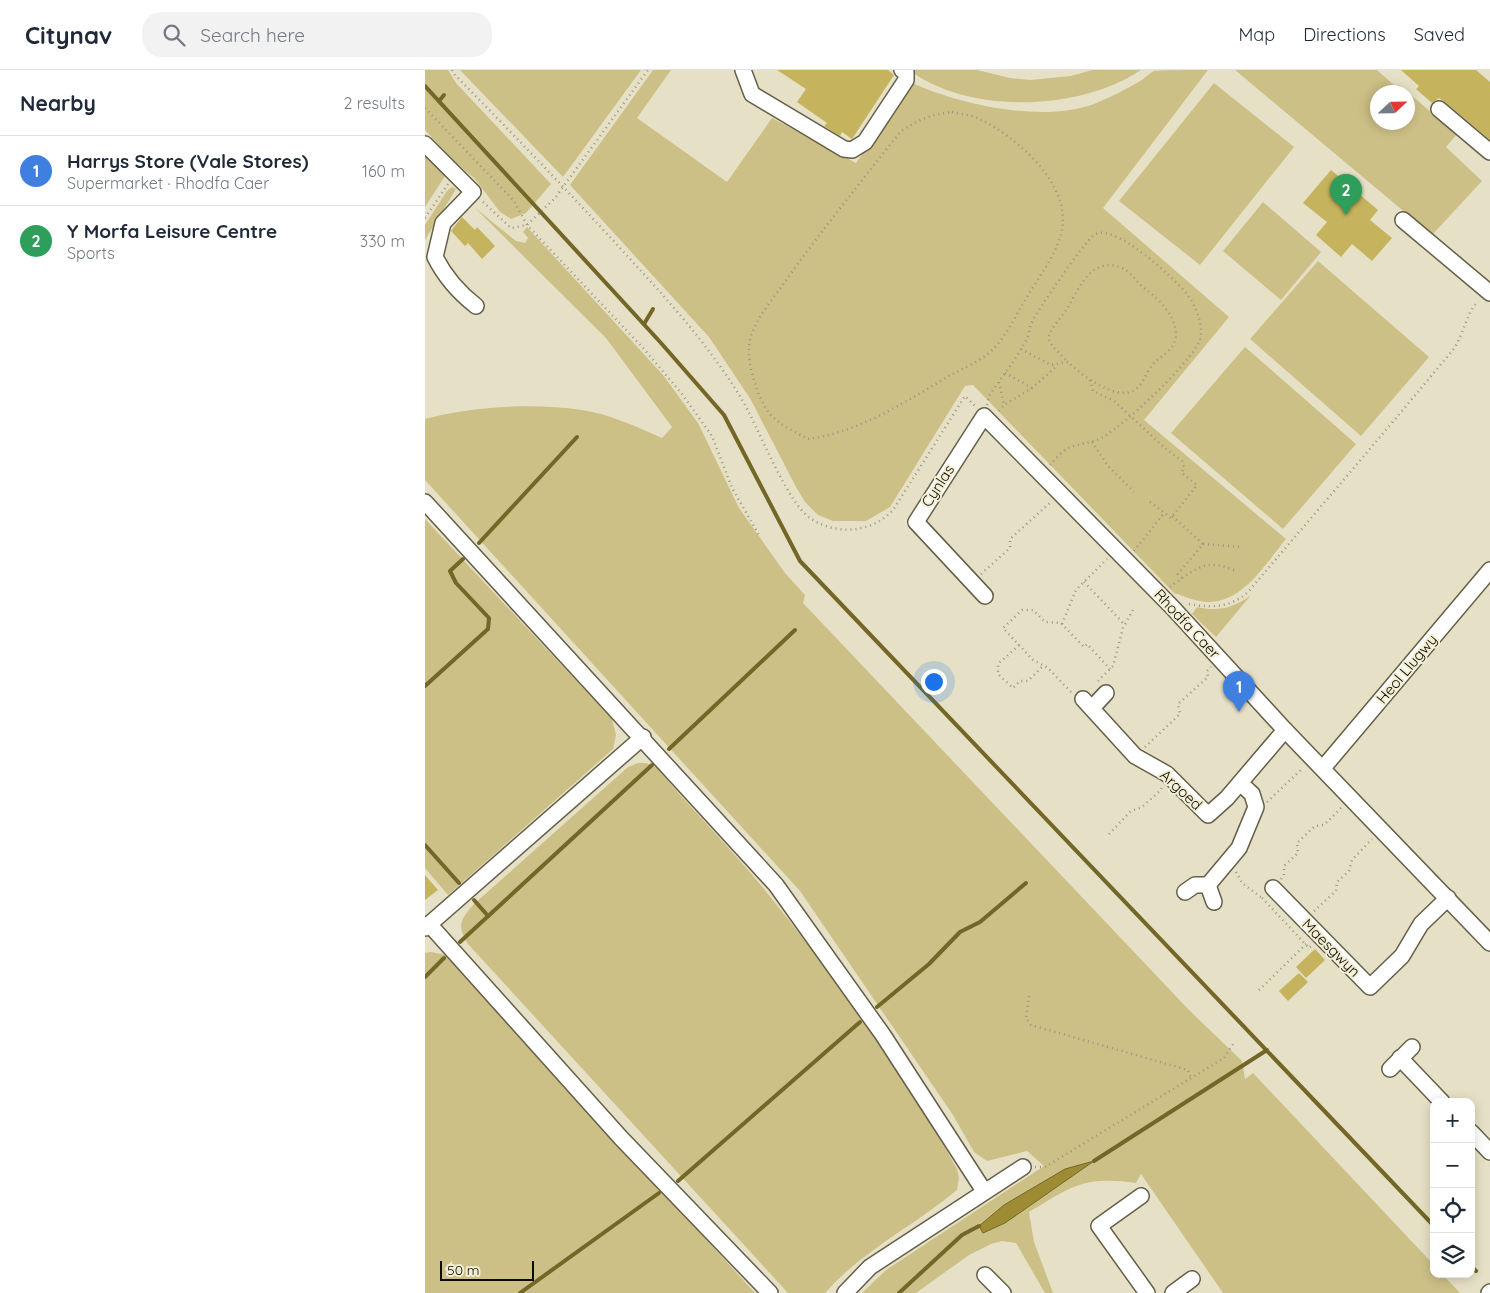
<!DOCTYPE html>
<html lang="en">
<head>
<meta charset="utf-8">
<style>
  :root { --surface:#fff; --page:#f2f2f3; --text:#1f2937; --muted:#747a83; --line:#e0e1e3; --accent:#111827 }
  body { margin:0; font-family:Quicksand,sans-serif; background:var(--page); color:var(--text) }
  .controls { position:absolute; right:15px; bottom:15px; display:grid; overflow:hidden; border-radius:10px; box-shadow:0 2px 12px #0003 }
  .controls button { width:45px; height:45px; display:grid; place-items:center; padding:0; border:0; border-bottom:1px solid var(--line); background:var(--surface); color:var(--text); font:25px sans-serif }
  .compass { position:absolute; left:945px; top:15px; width:45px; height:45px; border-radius:50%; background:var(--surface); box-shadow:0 2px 12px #0003; rotate:68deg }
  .scale { position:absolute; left:15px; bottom:12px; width:94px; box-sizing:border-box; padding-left:5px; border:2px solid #0e0c04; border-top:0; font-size:14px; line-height:18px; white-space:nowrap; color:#0e0c04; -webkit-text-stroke:4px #f3eed3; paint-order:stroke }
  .you { position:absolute; left:508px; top:611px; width:18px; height:18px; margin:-12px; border:4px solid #fff; border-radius:50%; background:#1a73e8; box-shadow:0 0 0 8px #1a73e833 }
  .badge { display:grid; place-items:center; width:32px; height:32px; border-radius:50%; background:var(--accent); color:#fff; font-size:16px; font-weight:700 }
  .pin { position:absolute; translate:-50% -41px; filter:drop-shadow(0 1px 2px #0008) }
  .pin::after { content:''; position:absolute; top:26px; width:18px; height:15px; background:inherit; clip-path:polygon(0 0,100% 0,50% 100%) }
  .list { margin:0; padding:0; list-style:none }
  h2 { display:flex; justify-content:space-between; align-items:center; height:65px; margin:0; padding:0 20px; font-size:21px }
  h2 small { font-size:16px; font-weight:400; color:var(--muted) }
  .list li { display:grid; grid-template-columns:32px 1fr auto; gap:15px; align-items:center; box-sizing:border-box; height:70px; padding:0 20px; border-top:1px solid var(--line) }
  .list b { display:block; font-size:19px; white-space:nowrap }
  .list p { margin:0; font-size:16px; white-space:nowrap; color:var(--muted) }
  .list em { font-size:16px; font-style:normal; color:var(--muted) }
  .icon { flex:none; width:28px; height:28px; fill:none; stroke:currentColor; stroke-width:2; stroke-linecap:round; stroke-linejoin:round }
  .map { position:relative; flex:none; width:1065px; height:1223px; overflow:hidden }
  header { display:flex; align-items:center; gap:30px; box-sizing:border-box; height:70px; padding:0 25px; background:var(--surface); border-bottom:1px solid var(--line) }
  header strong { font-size:24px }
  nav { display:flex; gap:28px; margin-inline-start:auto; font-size:18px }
  .search { width:350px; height:45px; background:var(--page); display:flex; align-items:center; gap:12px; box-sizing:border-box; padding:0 18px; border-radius:20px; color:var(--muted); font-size:19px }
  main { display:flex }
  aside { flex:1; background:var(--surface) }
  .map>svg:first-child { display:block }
</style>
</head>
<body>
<header>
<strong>Citynav</strong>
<div class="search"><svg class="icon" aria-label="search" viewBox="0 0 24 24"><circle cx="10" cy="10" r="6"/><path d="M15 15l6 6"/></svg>Search here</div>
<nav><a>Map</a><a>Directions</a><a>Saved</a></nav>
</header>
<main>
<aside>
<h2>Nearby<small>2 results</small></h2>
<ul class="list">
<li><span class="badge" style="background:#3f7fe0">1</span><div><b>Harrys Store (Vale Stores)</b><p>Supermarket · Rhodfa Caer</p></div><em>160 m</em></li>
<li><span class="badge" style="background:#2e9e5b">2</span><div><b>Y Morfa Leisure Centre</b><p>Sports</p></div><em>330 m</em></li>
</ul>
</aside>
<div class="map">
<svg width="1065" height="1223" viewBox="0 0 1065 1223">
  <rect width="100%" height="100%" fill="#e6e1c6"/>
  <g fill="#ccc087" fill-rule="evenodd">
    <path d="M0 0H23L31 13 126 114 101 143 86 149 75 142 50 109 30 92 0 60Z"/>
    <path d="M35 0H216L138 107Z"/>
    <path d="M228 0H246L212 48 302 112 347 48 431 93 487 13C536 35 618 53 669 34 686 27 702 19 717 10 721 7 725 3 729 1 739 0 771 0 783 0L678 138 804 247 719 350 861 469C840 494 819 532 783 532 772 532 759 526 749 523L548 315 540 316 465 437 441 451H408L393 445 380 432 371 417 326 330 284 267 145 115Z"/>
    <path d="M484 0H552L585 8 605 10 646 6 667 0H716C655 41 544 45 484 0Z"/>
    <path d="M810 0H952L970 16 974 15 1032 64 1021 77 1057 111 1007 165ZM952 22H982V52H952Z"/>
    <path d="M789 13 869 77 775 195 694 131Z"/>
    <path d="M0 79 20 101V106L0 137Z"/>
    <path d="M27 117 31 119 0 170V155L22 121Z"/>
    <path d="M838 132 896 182 856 230 798 181Z"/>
    <path d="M49 137 91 171 100 173 103 168 98 162 102 157 238 305 273 353 314 438 360 503 380 525 378 533 764 940 817 991 820 1009 828 1003 1009 1195V1204H1017L1035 1223H798L716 1104 711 1113C658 1106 648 1116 604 1142L609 1172 628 1223H620L591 1173 577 1171 566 1174 544 1185 491 1223H437L461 1200 619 1096 602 1081 562 1091 549 1082 528 1045 375 821 0 410V349C48 336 108 333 157 340 185 344 212 357 237 368L247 357 181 268Z"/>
    <path d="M893 191 1004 287 936 366 825 269Z"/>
    <path d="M820 277 931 374 858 459 746 363Z"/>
    <path d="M0 449 187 649 191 665 188 679 23 825 0 798Z"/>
    <path d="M826 525 791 567 767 544 772 537C793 542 809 538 826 525Z"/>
    <path d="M213 693H221L231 697C266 739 305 777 339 819 410 907 477 1000 532 1099L534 1108 532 1120C489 1156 438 1180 400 1223H363L43 874C31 855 36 849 49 834L203 697Z"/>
    <path d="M6 882 21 885 330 1223H0V883Z"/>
  </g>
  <path fill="#9e8c35" stroke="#736626" d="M669 1091 580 1153 558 1163 554 1156 579 1135 640 1099Z"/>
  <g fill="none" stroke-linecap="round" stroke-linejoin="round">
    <g stroke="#736626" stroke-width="4">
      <path d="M0 16 236 273 299 345 375 491 1009 1156"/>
      <path d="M14 31 19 25"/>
      <path d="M219 254 228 239"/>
      <path d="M54 473 152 367"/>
      <path d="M0 616 63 559 64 548 31 513 25 501 38 489"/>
      <path d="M244 679 370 560"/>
      <path d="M0 775 34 813"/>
      <path d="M49 830 63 846"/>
      <path d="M35 872 227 695"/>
      <path d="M0 907 19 888"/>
      <path d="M452 937 504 894 535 862 555 852 601 813"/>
      <path d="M669 1091 842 980"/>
      <path d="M253 1111 435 952"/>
      <path d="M1046 1196 1051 1201"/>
      <path d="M95 1223 234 1123"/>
      <path d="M474 1223 537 1165 554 1156"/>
    </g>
  </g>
  <g fill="#c5b35d">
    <path d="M352 0H463L469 5 427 69 417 62 415 66 399 56 402 53 372 32 381 19Z"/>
    <path d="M976 0H1051L1065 12V70L1020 32 1014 28 1007 33 991 19 994 16Z"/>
    <path d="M906 100 953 140 945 150 967 168 947 191 927 174 916 187 891 165 902 152 878 133Z"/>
    <path d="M37 147 50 160 52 157 70 176 57 189 43 173 40 176 26 161Z"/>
    <path d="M0 805 13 820 0 830Z"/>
    <path d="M890 879 900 890 881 908 871 897Z"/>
    <path d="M874 903 883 912 863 931 854 921Z"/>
  </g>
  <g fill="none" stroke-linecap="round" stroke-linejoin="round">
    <g stroke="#645f48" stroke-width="18">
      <g id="minor">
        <path d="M318 0 327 24 419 79 427 80 440 72 481 10V2L477 0"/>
        <path d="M1014 39 1065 82"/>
        <path d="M0 74 48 122 18 153 10 187C20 207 33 222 51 236"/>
        <path d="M978 150 1065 223"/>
        <path d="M0 432 351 815 458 965 559 1121"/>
        <path d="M560 526 491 452 559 346 747 537 860 660 1065 873"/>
        <path d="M658 629 710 686 742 704 783 745 802 728 860 660"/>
        <path d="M667 638 681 623"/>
        <path d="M898 698 1065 500"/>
        <path d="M783 815 789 832"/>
        <path d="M848 818 945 917 977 886 996 854 1023 828"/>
        <path d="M760 822 770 815H783L814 778 831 737 827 724 815 713"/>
        <path d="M4 854 196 1068 345 1223"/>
        <path d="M0 858 218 667"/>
        <path d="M975 988 1017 1032"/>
        <path d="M965 999 987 977"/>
        <path d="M1046 1062 1065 1082"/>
        <path d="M716 1126 674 1156 722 1223"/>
        <path d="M560 1205 578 1223"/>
        <path d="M420 1223 445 1197 598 1097"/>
        <path d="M748 1223 767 1209"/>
        <path d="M1064 1223 1065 1222"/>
      </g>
    </g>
    <g stroke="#999681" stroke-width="2.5" stroke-dasharray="1 4" stroke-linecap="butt">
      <path d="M27 0 30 5C86 62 141 119 195 178 239 226 282 272 316 328 333 356 362 433 385 448 411 466 447 463 468 440L540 326 550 336"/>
      <path d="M0 38 89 131 102 155 219 279 257 324 287 366 307 418 334 465"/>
      <path d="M527 42C536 44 545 45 553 48 590 66 646 113 637 160 632 184 615 205 602 227 590 246 581 268 564 283 553 292 537 299 524 306 480 332 435 362 383 369 370 362 355 355 345 344 333 330 322 294 324 276 327 252 346 232 359 213 396 161 436 112 475 62 492 50 507 44 527 42Z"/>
      <path d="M58 132 86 158 102 155 130 128 223 0"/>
      <path d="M0 148 23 114"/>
      <path d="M596 279 626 295 643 292C656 305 694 334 712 318 720 311 722 300 729 293 738 285 751 278 751 264 750 245 734 229 720 219 710 211 705 199 691 196 661 190 653 224 639 243 633 251 627 257 623 268L628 277 643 292"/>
      <path d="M580 303 607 318"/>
      <path d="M665 310 668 321 689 331 742 380 757 391 759 397 756 405"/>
      <path d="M574 312 579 335"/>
      <path d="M562 335 564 326C576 308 590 291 600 272 604 267 604 260 606 254 612 241 659 172 669 165 688 151 749 208 761 223 771 235 782 261 772 276 756 301 703 352 678 367 667 374 652 373 642 379 636 382 630 390 625 395"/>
      <path d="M574 341 579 335 607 318 632 296"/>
      <path d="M667 372 683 396 709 422"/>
      <path d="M725 432 746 448 772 415 757 403"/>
      <path d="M778 474 818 477"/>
      <path d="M709 481 739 443"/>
      <path d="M556 504 585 478V469L627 431"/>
      <path d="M757 508C778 494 785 491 809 500"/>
      <path d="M659 512 699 554"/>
      <path d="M745 517 757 508 753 504 778 474 747 446"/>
      <path d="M764 534C786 538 805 538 823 522 891 442 960 362 1027 281 1039 266 1040 245 1053 231"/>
      <path d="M637 554 651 520 682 489"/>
      <path d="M594 575 573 594V604L588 618 595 611H603L618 596"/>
      <path d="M673 611 688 596 698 558 708 540"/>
      <path d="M646 622 623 598 608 590 578 558 597 540H608L620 552 636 553 659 577 662 574 685 599"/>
      <path d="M720 677 755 644 753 634 783 607 782 601 786 597"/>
      <path d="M842 732 878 698"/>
      <path d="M684 764 706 741 717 737 736 720 737 716"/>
      <path d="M811 802 817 813 837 828 838 826"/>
      <path d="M856 809 859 805V796L873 783 872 773 890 756 899 755 917 737"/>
      <path d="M837 828 884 878 886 876"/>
      <path d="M889 841 911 821 912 812 924 801 927 790 947 769"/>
      <path d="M834 920 881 874"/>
      <path d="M604 926 601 948 606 955 763 1000 766 1008"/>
      <path d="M610 1097H620L799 988 810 971"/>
    </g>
    <use href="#minor" stroke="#fff" stroke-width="15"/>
  </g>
  <g text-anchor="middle" stroke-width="4" stroke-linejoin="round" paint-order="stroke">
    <g font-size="15" fill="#0e0c04" stroke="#f3eed3">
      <text transform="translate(513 416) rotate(-57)" y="5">Cynlas</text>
      <text transform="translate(762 554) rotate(47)" y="5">Rhodfa Caer</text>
      <text transform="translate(982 599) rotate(-50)" y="5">Heol Llugwy</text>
      <text transform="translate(756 720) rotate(43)" y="5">Argoed</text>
      <text transform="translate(906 878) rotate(45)" y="5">Maesgwyn</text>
    </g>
  </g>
</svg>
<div class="controls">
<button>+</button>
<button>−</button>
<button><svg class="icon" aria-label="locate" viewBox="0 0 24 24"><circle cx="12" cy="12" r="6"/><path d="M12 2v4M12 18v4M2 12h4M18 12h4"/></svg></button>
<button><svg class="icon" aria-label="layers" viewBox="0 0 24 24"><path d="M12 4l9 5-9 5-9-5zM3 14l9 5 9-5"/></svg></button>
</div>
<svg class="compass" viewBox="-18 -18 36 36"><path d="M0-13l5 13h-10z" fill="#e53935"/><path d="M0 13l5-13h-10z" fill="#747a83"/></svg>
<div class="scale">50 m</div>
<div class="you"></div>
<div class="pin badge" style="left:814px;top:642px;background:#3f7fe0">1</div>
<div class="pin badge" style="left:921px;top:145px;background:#2e9e5b">2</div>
</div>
</main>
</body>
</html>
